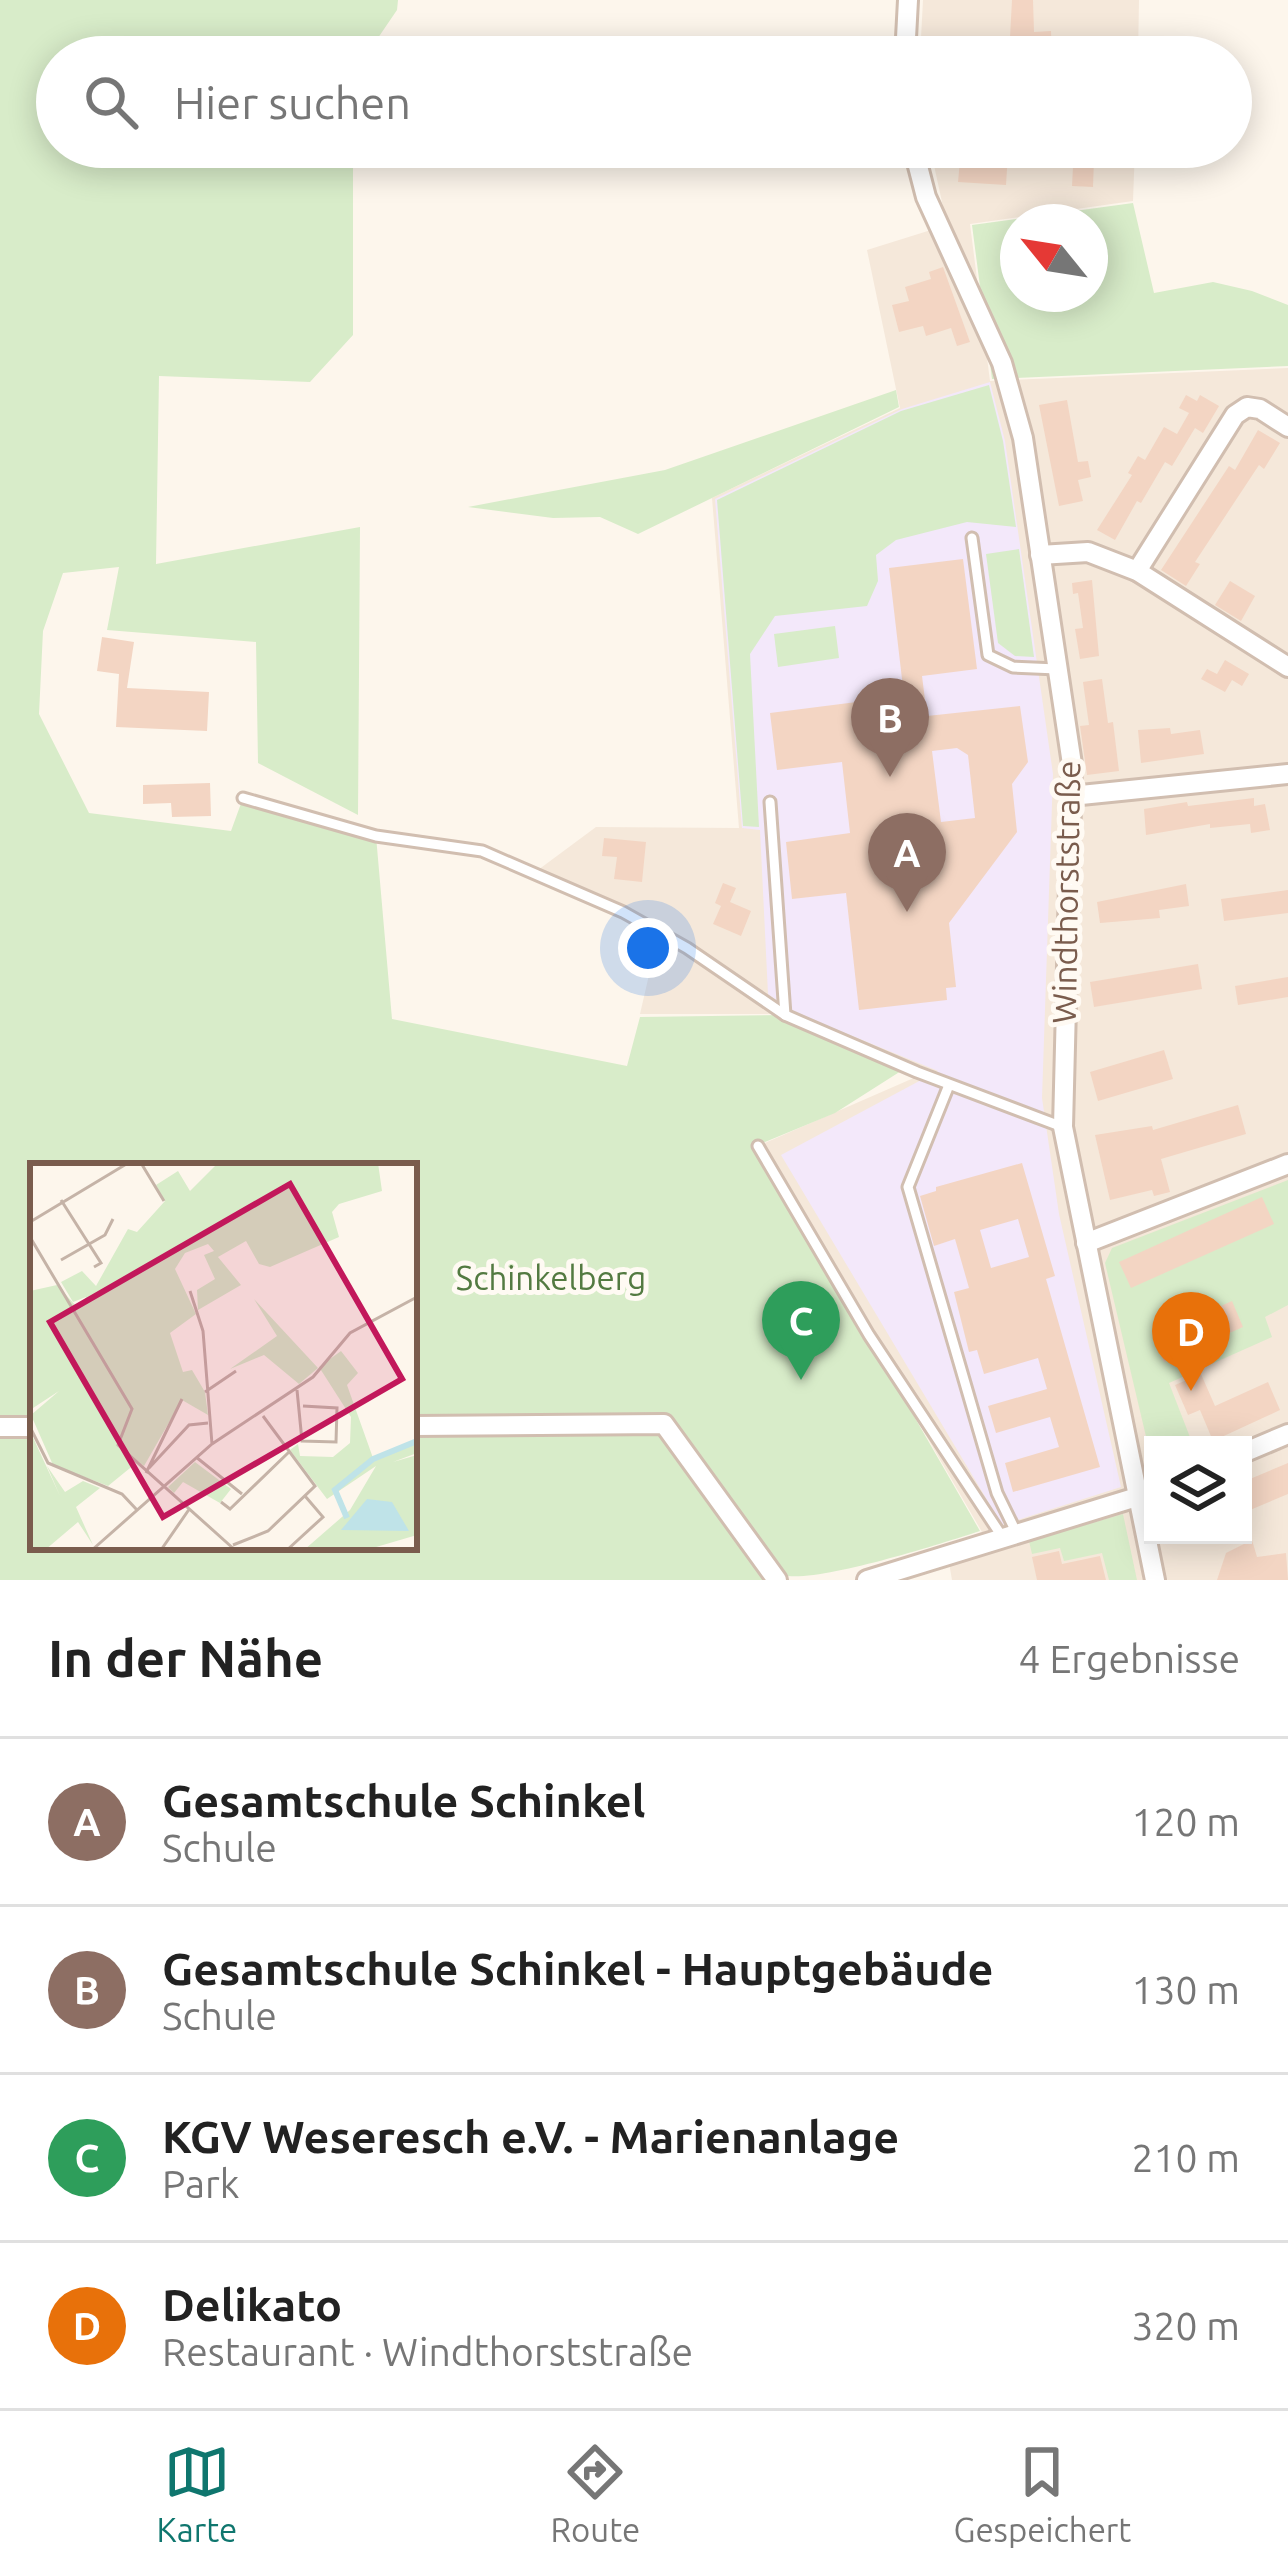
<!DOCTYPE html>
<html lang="de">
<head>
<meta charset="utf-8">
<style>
  :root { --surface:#fff; --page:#f2f2f2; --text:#222; --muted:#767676; --line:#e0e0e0; --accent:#0f766e }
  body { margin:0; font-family:Ubuntu,sans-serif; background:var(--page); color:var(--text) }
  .controls { position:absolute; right:36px; bottom:36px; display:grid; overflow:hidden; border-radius:0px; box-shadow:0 6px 30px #0003 }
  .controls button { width:108px; height:108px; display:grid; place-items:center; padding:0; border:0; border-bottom:3px solid var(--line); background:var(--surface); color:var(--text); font:60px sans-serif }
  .compass { position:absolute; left:1000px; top:204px; width:108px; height:108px; border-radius:50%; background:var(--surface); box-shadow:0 6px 30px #0003; rotate:300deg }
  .you { position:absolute; left:648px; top:948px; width:42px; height:42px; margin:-30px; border:9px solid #fff; border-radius:50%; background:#1a73e8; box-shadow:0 0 0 18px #1a73e833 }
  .badge { display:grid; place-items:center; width:78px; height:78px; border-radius:50%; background:var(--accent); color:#fff; font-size:39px; font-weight:700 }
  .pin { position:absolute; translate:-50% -99px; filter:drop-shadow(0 3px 6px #0008) }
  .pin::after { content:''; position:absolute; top:63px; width:42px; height:36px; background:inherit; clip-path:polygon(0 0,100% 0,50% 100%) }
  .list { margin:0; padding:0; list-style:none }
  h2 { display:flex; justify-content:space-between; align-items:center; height:156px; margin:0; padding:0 48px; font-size:51px }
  h2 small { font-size:39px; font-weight:400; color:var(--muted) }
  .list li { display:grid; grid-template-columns:78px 1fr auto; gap:36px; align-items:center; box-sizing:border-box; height:168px; padding:0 48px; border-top:3px solid var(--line) }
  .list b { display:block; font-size:45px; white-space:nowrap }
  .list p { margin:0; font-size:39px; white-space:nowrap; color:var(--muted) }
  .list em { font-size:39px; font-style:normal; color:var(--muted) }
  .icon { flex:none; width:66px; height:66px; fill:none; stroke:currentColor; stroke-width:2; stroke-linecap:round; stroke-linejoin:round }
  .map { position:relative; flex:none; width:1288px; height:1580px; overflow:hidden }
  .search { position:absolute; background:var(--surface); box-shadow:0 6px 30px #0003; left:36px; right:36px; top:36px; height:132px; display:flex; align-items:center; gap:30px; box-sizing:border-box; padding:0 42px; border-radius:66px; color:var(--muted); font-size:45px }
  .sheet { height:828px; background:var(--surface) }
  nav { display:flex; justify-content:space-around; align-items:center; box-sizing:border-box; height:168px; border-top:3px solid var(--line); background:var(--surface); font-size:33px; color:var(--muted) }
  nav a { display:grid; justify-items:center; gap:6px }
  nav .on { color:var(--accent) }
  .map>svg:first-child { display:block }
</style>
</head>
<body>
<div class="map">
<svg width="1288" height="1580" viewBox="0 0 1288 1580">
  <rect width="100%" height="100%" fill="#fdf6ec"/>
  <g fill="#f5e8da" fill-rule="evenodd">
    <path d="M923 0H1139L1138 57H920Z"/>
    <path d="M930 147H1135L1133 201 970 224 990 381 1288 368V1580H952L946 1545 982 1532 758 1146 932 1070 790 1014H640L660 927 538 870 596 827 739 828 712 498 900 408 867 250 947 225ZM1153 1445H1243V1535H1153Z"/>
  </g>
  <path fill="#f3e8fa" d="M990 382 1005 441 1053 774 1042 1098 1059 1214 1121 1487 1002 1525 781 1155 938 1071 791 1011 768 994 760 830 742 828 715 499 902 409Z"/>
  <g fill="#d8ecc9" fill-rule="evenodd">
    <path d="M0 0H398L397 10 365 57H57V147H353V335L310 382 159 376 156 564 360 527 358 815 258 763 256 642 107 630 119 567 63 573 43 631 39 714 89 813 231 831 243 798 376 836 392 1019 627 1066 640 1017 785 1015 912 1064 835 1113 758 1145 980 1531C937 1545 827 1580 788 1576L677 1425 414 1424V1166H33V1419L0 1418Z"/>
    <path d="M1133 203 1154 293 1213 282 1252 291 1288 305V366L992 379 972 225ZM1018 222H1090V294H1018Z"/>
    <path d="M989 385 1003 441 1016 527 967 522 896 540 876 555 878 581 867 606 775 616 750 654 759 827 743 826 717 500 901 411Z"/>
    <path d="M896 390 899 407 638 534 600 517 553 518 468 507 665 470Z"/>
    <path d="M1019 549 1034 657 1015 656 998 643 986 554Z"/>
    <path d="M835 626 839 658 778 667 774 634Z"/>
    <path d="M1288 1180V1305L1265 1317 1272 1337 1169 1383 1193 1445H1153V1466L1105 1263 1112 1248Z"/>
    <path d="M660 1430 774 1580H0V1439L33 1438V1547H414V1433Z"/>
    <path d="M1123 1514 1137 1580H1109L1102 1553 1064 1561 1060 1548 1032 1554 1029 1541Z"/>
  </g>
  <g fill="#f3d5c3" fill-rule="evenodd">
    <path d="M1012 0H1033L1034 32 1051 31 1052 57 1009 56Z"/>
    <path d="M1074 147H1103L1102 159H1094L1093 187 1072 186Z"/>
    <path d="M961 150 1008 153 1006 185 958 182Z"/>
    <path d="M943 267 970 342 957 346 951 328 926 336 923 326 899 332 892 305 909 301 905 287 931 279 929 272Z"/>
    <path d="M1186 395 1197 401 1200 395 1219 406 1203 433 1195 428 1172 466 1165 462 1141 503 1137 501 1115 540 1097 530 1132 475 1128 473 1138 456 1145 460 1164 427 1177 434 1189 413 1179 408Z"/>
    <path d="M1067 400 1078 462 1088 461 1091 477 1078 480 1083 501 1059 506 1039 405Z"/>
    <path d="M1258 430 1280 443 1264 469 1259 465 1195 562 1200 564 1186 586 1161 570 1229 466 1235 470Z"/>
    <path d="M963 559 977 669 922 676 927 716 1020 706 1028 762 1012 784 1017 832 949 923 956 987 946 988 947 1000 859 1010 846 893 792 899 786 842 850 833 842 762 777 770 770 713 904 696 889 568ZM957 748 968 755 975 818 941 822 932 751Z"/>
    <path d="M1092 580 1099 656 1080 659 1075 629 1083 628 1078 593 1073 594 1072 583Z"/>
    <path d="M1230 581 1255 596 1241 621 1215 605Z"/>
    <path d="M102 637 134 642 127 688 209 692 207 731 116 727 119 674 97 671Z"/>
    <path d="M1225 660 1249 674 1242 686 1232 680 1225 692 1201 679 1207 669 1217 674Z"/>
    <path d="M1102 679 1108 723 1113 722 1119 771 1087 775 1080 726 1089 725 1083 682Z"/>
    <path d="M1170 728 1171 734 1200 730 1204 754 1141 763 1138 730Z"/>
    <path d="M210 783 211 816 172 817 171 803 143 804V785Z"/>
    <path d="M1254 798V806L1265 804 1270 830 1251 833 1250 824 1210 828V824L1146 835 1144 809 1187 802 1188 806Z"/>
    <path d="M604 838 646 842 642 882 614 879 617 857 602 856Z"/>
    <path d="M723 883 736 888 730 902 751 911 741 936 713 924 721 906 715 903Z"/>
    <path d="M1186 884 1189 906 1159 910 1160 918 1100 923 1097 902Z"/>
    <path d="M1288 890V913L1224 921 1221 899Z"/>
    <path d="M1198 964 1202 989 1094 1007 1090 982Z"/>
    <path d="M1288 977V997L1238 1005 1235 986Z"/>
    <path d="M1164 1050 1173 1079 1098 1101 1090 1072Z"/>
    <path d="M1238 1105 1246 1134 1161 1159 1170 1192 1154 1196 1152 1190 1110 1200 1095 1135 1152 1126 1153 1130Z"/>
    <path d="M1022 1163 1055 1276 1046 1279 1100 1467 1013 1492 1005 1463 1059 1447 1050 1417 996 1433 988 1406 1047 1389 1038 1358 984 1374 977 1350 969 1352 954 1292 969 1288 955 1239 934 1246 920 1196 936 1191V1187ZM1018 1219 1029 1257 991 1268 980 1230Z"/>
    <path d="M1262 1197 1274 1224 1131 1288 1119 1262Z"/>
    <path d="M1232 1301 1243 1327 1164 1362 1153 1336Z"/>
    <path d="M1201 1374 1215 1406 1268 1382 1280 1410 1213 1441 1200 1410 1188 1415 1175 1385Z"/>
    <path d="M1288 1463V1494L1243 1513V1482Z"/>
    <path d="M1252 1540 1257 1557 1286 1553 1288 1580H1217L1226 1553Z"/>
    <path d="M1059 1551 1062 1564 1100 1556 1106 1580H1037L1032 1557Z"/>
  </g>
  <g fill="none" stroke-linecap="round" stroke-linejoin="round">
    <g stroke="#d1beb0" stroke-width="15">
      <g id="service">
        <path d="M972 538 988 655 1013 667 1057 669"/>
        <path d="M243 798 376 836 482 851 623 912 687 948 785 1015 917 1072 1060 1126"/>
        <path d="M770 802 785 1015"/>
        <path d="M949 1085 908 1187 997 1493 1018 1536"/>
        <path d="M758 1146 869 1335 1001 1535"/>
      </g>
    </g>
    <g stroke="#d1beb0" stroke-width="24">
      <g id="minor">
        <path d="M905 57 908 0"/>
        <path d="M913 147 926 197 1002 363 1023 438 1072 764 1063 1127 1155 1580"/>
        <path d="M1040 555 1088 552 1137 571 1288 667"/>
        <path d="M1137 571 1235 415 1247 407 1260 409 1288 427"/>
        <path d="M1071 796 1288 774"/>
        <path d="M1086 1243 1288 1164"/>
        <path d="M414 1426 664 1424 777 1580"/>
        <path d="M0 1427H33"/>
        <path d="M1243 1453 1288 1434"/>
        <path d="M867 1580 1153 1492"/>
      </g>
    </g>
    <use href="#service" stroke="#fff" stroke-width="9"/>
    <use href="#minor" stroke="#fff" stroke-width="18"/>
  </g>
  <g text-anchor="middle" stroke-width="10" stroke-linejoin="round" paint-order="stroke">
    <g font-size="33" fill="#7a5c4d" stroke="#fffaf3">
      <text transform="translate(1066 892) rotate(-89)" y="12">Windthorststraße</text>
    </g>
    <g font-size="33" fill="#537a41" stroke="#fffaf3">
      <text x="551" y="1290">Schinkelberg</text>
    </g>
  </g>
  <g transform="translate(30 1163)">
    <rect width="387" height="387" fill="#fdf6ec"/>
    <path d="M188 0H348L352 28 309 41 302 49 309 74 240 104 229 101 216 78 188 94 211 122 168 147 167 127 185 116 174 92 184 88 178 81 155 90 145 106 166 151 140 170 153 209 162 207 175 229 178 252 152 237 114 303 86 282 105 301 78 323 23 302 1 252 29 228 0 247V128L27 122 46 143 54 139 56 134 43 139 31 119 52 108 66 123 98 66 107 69 135 38 126 22 148 8 160 28ZM224 136 288 205 269 221 234 192 200 206 247 173ZM311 188 328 210 317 222 343 295 387 276V290L363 299 387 292V372L336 387H274L320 347 346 303 297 336 260 287 268 281 270 293 303 294 320 280 321 254 289 204ZM0 268 30 333 17 303 35 329 53 318 70 325 46 344 63 382 48 359 15 387H0ZM165 299 201 326 190 340 153 319 144 330 138 324Z" fill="#d8ecc9"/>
    <path d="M337 336 362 339 379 368 311 367Z" fill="#bfe3e8"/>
    <path fill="none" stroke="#bfe3e8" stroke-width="6" d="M317 355 305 327 343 296 387 278"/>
    <path fill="none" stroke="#c5b3a7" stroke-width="3" d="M111 0 134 38M31 37 71 100 64 104M0 59 98 0M0 74 102 246 88 282 205 387M31 97 75 72 83 56M160 128 173 168 182 281M267 227 272 278 306 279 307 245 273 243M175 229 206 208M0 264 18 300 92 331 107 347M166 294 212 331M119 305 159 262 178 260M116 310 152 236M191 339 200 346 259 289M203 382 238 368 285 323 233 253M62 387 182 281 283 214 320 170 387 134M131 387 160 345M257 387 293 354 275 333"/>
    <path fill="#c2185b" fill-opacity="0.15" stroke="#c2185b" stroke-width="6" d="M260 21 372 216 133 354 20 159Z"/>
    <rect width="387" height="387" fill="none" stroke="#7a5c4d" stroke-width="6"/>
  </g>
</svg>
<div class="controls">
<button><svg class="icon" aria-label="layers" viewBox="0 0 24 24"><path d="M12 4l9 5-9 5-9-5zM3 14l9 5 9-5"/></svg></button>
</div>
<svg class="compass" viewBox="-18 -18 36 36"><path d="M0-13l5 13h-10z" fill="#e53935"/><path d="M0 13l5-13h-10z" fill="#767676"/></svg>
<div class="you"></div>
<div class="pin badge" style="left:907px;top:912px;background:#8d6e63">A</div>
<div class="pin badge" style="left:890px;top:777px;background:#8d6e63">B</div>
<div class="pin badge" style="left:801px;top:1380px;background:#2e9e5b">C</div>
<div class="pin badge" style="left:1191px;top:1391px;background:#e8710a">D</div>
<div class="search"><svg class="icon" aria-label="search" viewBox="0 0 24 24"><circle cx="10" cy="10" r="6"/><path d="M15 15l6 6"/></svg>Hier suchen</div>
</div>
<section class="sheet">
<h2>In der Nähe<small>4 Ergebnisse</small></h2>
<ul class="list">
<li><span class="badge" style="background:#8d6e63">A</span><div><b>Gesamtschule Schinkel</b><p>Schule</p></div><em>120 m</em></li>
<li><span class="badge" style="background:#8d6e63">B</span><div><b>Gesamtschule Schinkel - Hauptgebäude</b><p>Schule</p></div><em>130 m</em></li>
<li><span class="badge" style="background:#2e9e5b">C</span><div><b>KGV Weseresch e.V. - Marienanlage</b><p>Park</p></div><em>210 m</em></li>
<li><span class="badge" style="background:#e8710a">D</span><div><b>Delikato</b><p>Restaurant · Windthorststraße</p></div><em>320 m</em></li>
</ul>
</section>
<nav>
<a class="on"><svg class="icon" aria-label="map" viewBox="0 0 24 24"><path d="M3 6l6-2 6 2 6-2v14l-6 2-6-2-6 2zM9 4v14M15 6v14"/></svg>Karte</a>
<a><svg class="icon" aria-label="directions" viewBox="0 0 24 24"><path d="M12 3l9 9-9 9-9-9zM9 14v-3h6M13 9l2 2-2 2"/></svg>Route</a>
<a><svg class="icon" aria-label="saved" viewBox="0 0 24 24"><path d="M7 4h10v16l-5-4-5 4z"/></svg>Gespeichert</a>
</nav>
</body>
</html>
